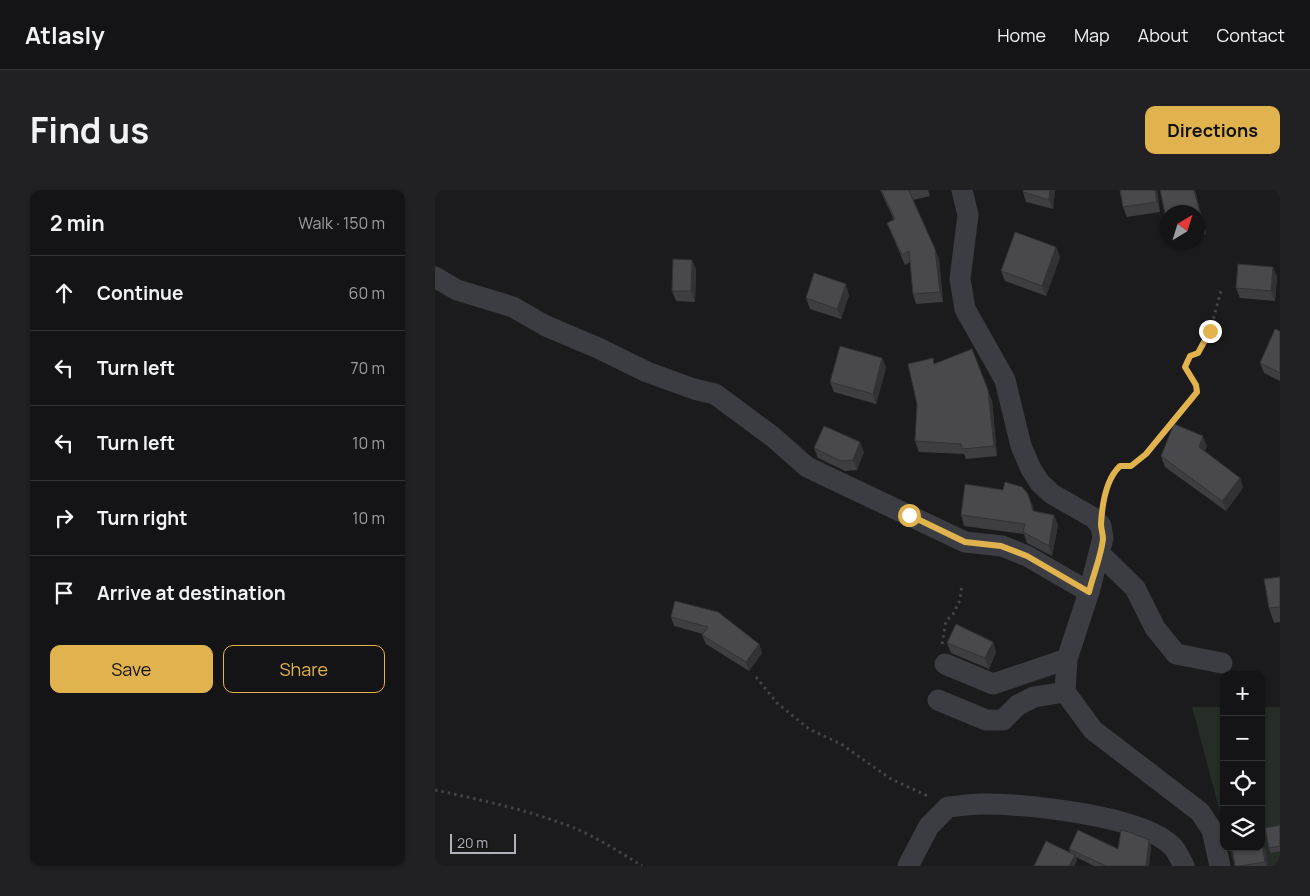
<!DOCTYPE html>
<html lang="en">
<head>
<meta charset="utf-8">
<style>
  :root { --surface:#141416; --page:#212123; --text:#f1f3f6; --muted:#9d9ea1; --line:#333335; --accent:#e1b34f }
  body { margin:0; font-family:Manrope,sans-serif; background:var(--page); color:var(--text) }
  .controls { position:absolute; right:15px; bottom:15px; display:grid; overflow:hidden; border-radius:10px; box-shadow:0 1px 4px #0004 }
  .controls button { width:45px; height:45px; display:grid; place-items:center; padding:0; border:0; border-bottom:1px solid var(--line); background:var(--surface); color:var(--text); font:25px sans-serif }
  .compass { position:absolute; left:725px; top:15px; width:45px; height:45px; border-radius:50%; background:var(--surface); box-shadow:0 1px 4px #0004; rotate:38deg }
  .scale { position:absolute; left:15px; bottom:12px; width:66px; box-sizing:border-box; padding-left:5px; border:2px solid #afb2bb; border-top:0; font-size:14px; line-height:18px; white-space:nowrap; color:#afb2bb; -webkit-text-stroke:4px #161618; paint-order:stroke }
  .stop { position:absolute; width:15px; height:15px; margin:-11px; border:4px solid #e1b34f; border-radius:50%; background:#fff }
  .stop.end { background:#e1b34f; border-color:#fff; box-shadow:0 1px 5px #0008 }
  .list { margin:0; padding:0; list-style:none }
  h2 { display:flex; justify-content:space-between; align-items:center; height:65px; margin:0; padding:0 20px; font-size:21px }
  h2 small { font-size:16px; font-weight:400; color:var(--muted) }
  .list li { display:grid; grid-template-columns:32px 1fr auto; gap:15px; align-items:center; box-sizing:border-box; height:75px; padding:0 20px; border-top:1px solid var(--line) }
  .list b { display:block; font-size:19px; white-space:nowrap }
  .list em { font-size:16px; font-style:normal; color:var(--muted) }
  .actions { display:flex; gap:10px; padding:15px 20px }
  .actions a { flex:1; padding:11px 0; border:1px solid var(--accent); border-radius:10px; text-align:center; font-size:18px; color:var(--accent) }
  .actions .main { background:var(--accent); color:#111 }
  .icon { flex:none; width:28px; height:28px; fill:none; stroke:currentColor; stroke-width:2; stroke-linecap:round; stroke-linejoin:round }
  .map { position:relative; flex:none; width:845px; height:676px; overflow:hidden; border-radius:10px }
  header { display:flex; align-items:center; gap:30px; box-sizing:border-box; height:70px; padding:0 25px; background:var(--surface); border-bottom:1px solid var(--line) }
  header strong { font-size:24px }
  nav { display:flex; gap:28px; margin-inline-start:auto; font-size:18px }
  .intro { display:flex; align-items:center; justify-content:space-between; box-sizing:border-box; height:120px; padding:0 30px }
  h1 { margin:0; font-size:35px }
  .button { padding:12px 22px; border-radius:10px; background:var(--accent); color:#111; font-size:18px; font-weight:700 }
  main { display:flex; gap:30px; padding:0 30px }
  aside { flex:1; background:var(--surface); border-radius:10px; box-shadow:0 1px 4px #0004 }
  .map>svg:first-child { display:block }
</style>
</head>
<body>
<header>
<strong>Atlasly</strong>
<nav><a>Home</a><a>Map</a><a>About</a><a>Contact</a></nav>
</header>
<div class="intro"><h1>Find us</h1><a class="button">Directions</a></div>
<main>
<aside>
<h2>2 min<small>Walk · 150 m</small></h2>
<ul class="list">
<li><svg class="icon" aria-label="ahead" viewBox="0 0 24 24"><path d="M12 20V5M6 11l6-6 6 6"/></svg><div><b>Continue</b></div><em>60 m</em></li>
<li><svg class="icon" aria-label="left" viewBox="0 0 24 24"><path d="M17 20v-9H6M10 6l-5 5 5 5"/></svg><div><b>Turn left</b></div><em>70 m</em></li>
<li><svg class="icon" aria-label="left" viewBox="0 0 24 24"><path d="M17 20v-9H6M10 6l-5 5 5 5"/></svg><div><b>Turn left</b></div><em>10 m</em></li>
<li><svg class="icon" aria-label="right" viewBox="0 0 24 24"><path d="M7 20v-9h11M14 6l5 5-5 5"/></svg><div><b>Turn right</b></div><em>10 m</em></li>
<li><svg class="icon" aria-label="arrive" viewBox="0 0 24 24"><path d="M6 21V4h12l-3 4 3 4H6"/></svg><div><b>Arrive at destination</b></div></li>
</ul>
<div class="actions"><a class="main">Save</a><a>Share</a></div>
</aside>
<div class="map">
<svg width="845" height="676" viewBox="0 0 845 676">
  <rect width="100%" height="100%" fill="#1b1b1d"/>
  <g fill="#252d26">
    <path d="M757 517H789V637Z"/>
    <path d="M826 517H845V676H799L794 657H826Z"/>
  </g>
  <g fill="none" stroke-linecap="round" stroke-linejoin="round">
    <g stroke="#424449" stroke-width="3" stroke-dasharray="2.5 4" stroke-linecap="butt">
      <path d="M670 310C672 301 674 289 680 281 686 273 696 277 704 270 724 253 746 224 762 202L761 195 750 177 755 166 763 163 775 141 786 101"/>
      <path d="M507 454 511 431 518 424 525 410 527 394"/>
      <path d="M321 487 342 513 374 539 406 554 456 589 495 607"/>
      <path d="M0 600C46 610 93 620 137 637 161 647 185 662 207 676"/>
    </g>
    <g stroke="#3c3d42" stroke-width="21">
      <path d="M527 0 533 25 525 89 530 119 570 190 586 256 596 279 605 293 617 304 659 328 666 336 668 348 664 363 654 402 632 469 630 502 658 540 765 622 777 640 785 676"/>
      <path d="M0 87 22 100 78 117 111 136 163 158 212 182 259 199 280 204 338 247 372 277 530 352 567 356 592 366 654 402"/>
      <path d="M664 363 700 398 720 438 741 464 787 473"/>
      <path d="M510 474 558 494 632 469"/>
      <path d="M503 510 551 530H568L583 515 599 507 630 502"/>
      <path d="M473 676 494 636 513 617C524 616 536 614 547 614 591 614 706 625 737 656 742 661 746 670 749 676"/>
    </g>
  </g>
  <g fill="#3e3e42">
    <path d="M445 0H493L495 6 478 10 504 69 508 112 481 114 478 104 475 72 470 75 456 43 452 33 459 30Z"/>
    <path d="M588 0H620L618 19 591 12 588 2Z"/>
    <path d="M722 0 725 22 692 27 688 17Z"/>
    <path d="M760 0 771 44 762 46V22Z"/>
    <path d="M621 57 625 67 611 106 570 91 566 81Z"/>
    <path d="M257 70 261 80 260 112 241 111 237 101Z"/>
    <path d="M842 87 840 111 805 108 801 98Z"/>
    <path d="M414 105 406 129 375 119 371 108Z"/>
    <path d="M845 141V191L829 183 825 173Z"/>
    <path d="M447 168 451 178 441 214 399 202 395 192Z"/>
    <path d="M500 173 557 210 562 266 531 269 529 264 484 262 480 251Z"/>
    <path d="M772 256 770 261 805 288 808 298 791 321 730 277 726 266Z"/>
    <path d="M379 258 429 262 422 280 410 281 383 268Z"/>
    <path d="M597 314 599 321 623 335 617 366 592 353 589 344 529 336 526 325Z"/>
    <path d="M845 387V432L839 433 834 418Z"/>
    <path d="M240 411 324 454 327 463 314 481 271 454 267 445 268 444 239 436 236 427Z"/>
    <path d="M558 452 561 462 554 479 516 463 512 453Z"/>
    <path d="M845 635V661L836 663 834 658Z"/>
    <path d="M714 650 716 657 714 676H659L641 667 642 670 639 676H599L635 662 634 659H683Z"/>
    <path d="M830 658 833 676H800Z"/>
  </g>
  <g fill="#323236">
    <path d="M615 0H620L618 19 614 10Z"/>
    <path d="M720 0H722L725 22 722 12Z"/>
    <path d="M759 0H760L771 44 767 33Z"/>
    <path d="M621 57 625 67 611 106 607 96Z"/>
    <path d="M500 59 504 69 508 112 505 102Z"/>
    <path d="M257 70 261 80 260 112 256 101Z"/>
    <path d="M838 77 842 87 840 111 836 101Z"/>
    <path d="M411 94 414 105 406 129 402 119Z"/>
    <path d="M447 168 451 178 441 214 438 204Z"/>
    <path d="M553 200 557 210 562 266 559 256Z"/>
    <path d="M768 246 772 256 767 267 764 257Z"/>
    <path d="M425 252 429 262 422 280 418 270Z"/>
    <path d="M805 288 808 298 791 321 787 311Z"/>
    <path d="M593 304 597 314 601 331 598 321Z"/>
    <path d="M619 325 623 335 617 366 614 356Z"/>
    <path d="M558 452 561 462 554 479 550 468Z"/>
    <path d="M324 454 327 463 314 481 311 472Z"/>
    <path d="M826 648 830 658 833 676H832L830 672Z"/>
    <path d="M714 650 716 657 714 676H711Z"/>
    <path d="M640 665 642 670 639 676H634Z"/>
  </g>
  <g fill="#48484d" stroke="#323236">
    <path d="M446 0H477L474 1 500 59 505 102 478 104 474 61 467 65 452 33 460 29Z"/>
    <path d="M588 0H615L614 10 588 2Z"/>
    <path d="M685 0H720L722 12 688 17Z"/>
    <path d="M725 0H759L767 33 762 34V22H732V33Z"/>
    <path d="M580 42 621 57 607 96 566 81Z"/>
    <path d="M238 69 257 70 256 101H237Z"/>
    <path d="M803 74 838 77 836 101 801 98Z"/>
    <path d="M379 83 411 94 402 119 371 108Z"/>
    <path d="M840 139 845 141V183L825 173Z"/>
    <path d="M405 156 447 168 438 204 395 192Z"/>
    <path d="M537 159 553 200 559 256 527 259 526 254 480 251 482 214 473 174 498 168 499 174Z"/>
    <path d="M739 234 768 246 764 257 805 288 787 311 726 266Z"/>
    <path d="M389 236 425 252 418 270 406 271 379 258Z"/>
    <path d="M570 292 587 297 593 304 598 321 619 325 614 356 588 342 590 334 526 325 530 294 568 300Z"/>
    <path d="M845 387V417L834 418 829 389Z"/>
    <path d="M240 411 283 422 324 454 311 472 267 445 273 437 236 427Z"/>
    <path d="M521 434 558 452 550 468 512 453Z"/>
    <path d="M845 635V656L834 658 830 638Z"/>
    <path d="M643 640 683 659 686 640 694 642 714 650 711 676H671L634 659Z"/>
    <path d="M826 648 830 672 805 676H800L797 657H826Z"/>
    <path d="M611 651 640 665 634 676H599Z"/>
  </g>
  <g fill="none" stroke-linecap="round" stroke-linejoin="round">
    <path stroke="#e1b34f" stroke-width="6" d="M474 325 530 352 566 356 592 366 654 402C658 385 666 367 668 349 668 344 666 339 666 334 667 316 671 289 685 276H696L711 264 762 202 761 195 750 177 755 166 763 163 775 141"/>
  </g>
</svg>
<div class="controls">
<button>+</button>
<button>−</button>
<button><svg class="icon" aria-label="locate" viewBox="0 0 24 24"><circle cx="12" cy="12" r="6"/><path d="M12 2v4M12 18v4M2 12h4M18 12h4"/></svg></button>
<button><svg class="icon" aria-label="layers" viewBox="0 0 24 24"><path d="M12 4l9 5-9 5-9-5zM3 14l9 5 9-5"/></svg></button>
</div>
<svg class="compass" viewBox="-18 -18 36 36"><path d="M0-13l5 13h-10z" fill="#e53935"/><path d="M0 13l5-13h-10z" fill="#9d9ea1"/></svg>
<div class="scale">20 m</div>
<div class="stop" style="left:474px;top:325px"></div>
<div class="stop end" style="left:775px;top:141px"></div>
</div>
</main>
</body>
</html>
